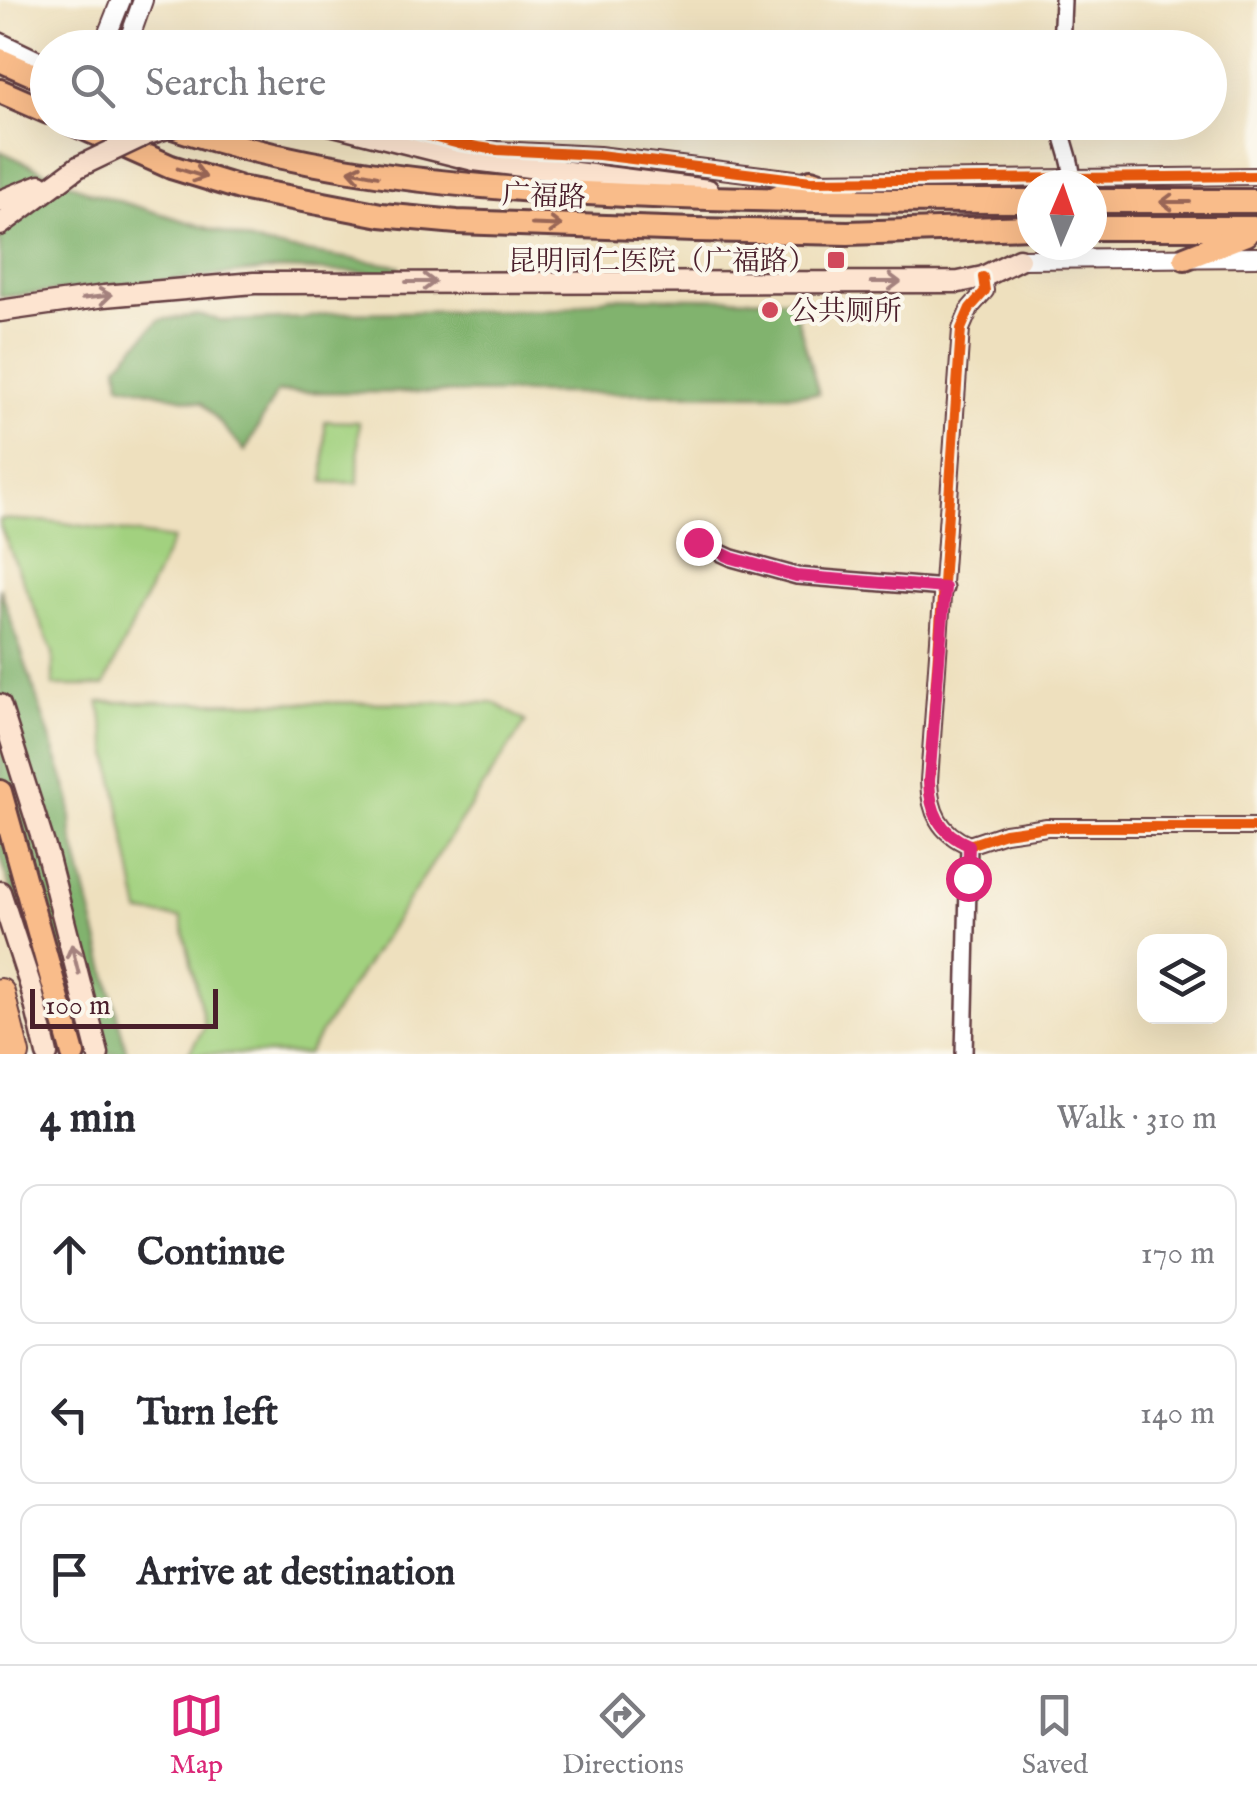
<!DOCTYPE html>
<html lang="en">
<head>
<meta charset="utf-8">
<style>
  :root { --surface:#fff; --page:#f2f2f3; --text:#2b2b33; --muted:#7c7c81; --line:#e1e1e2; --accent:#db2777 }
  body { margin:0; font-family:"IM FELL English","Noto Serif SC",serif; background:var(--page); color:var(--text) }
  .controls { position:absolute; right:30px; bottom:30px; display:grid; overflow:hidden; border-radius:20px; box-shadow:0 10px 40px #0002 }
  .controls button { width:90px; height:90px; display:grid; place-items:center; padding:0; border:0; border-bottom:2px solid var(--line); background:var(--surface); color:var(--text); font:50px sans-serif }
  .compass { position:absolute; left:1017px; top:170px; width:90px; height:90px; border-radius:50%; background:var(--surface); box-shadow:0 10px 40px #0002; rotate:2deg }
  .scale { position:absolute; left:30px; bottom:25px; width:188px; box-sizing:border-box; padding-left:10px; border:5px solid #4a1f2b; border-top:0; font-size:28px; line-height:35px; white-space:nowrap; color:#4a1f2b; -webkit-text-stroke:8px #fbf7ec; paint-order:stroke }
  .stop { position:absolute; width:30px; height:30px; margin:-22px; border:8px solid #db2777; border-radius:50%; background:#fff }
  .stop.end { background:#db2777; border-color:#fff; box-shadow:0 2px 10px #0008 }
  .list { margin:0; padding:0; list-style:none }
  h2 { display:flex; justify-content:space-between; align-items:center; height:130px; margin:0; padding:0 40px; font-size:42px }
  h2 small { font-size:32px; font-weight:400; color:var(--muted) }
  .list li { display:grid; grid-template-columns:65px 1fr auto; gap:30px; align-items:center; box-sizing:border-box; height:140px; margin:0 20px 20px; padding:0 20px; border:2px solid var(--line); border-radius:20px }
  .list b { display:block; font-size:38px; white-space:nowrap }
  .list em { font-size:32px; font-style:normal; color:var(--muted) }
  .icon { flex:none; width:55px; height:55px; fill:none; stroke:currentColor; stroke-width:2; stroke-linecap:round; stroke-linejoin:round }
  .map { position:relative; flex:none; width:1257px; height:1054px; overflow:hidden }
  .search { position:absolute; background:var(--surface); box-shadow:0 10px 40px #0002; left:30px; right:30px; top:30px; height:110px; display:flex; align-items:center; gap:25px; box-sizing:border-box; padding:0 35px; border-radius:55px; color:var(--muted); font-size:38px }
  .sheet { height:610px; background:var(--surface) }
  nav { display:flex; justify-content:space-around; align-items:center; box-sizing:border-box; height:140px; border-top:2px solid var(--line); background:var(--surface); font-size:28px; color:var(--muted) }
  nav a { display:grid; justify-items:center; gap:5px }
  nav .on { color:var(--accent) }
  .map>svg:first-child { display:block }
</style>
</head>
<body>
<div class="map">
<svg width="1257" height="1054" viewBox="0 0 1257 1054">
  <rect width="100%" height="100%" fill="#fbf7ec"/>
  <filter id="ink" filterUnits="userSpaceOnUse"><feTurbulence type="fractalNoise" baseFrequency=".01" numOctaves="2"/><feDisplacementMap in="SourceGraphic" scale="20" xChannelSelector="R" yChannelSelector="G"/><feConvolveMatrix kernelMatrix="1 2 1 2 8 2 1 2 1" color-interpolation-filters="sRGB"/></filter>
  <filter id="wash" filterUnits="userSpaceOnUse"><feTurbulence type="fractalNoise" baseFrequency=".0048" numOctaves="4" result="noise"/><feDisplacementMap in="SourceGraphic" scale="40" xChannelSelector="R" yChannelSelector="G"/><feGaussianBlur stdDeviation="2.25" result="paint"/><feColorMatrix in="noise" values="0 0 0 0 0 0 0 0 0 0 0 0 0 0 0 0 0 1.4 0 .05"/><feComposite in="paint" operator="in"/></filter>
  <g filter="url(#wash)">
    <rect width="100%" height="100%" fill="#eee0be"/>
    <g fill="#a2d17f" stroke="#767855" stroke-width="2.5">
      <path d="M325 421 359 422 358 483 324 482Z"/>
      <path d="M0 519 57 522 173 539 104 686H53V653L0 526Z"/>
      <path d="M99 702 495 703 526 722 307 1054H188L205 1026 181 918 140 913Z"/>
    </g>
    <g fill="#81b36e" stroke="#66694c" stroke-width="2.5">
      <path d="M0 151 89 192 267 246 400 266V274L282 269 0 297Z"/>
      <path d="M610 297 792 299 819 394 277 392 245 451 202 403 120 384 118 365 159 320 198 315 225 321 306 318 331 313 559 310Z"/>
      <path d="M0 587 70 798 72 836 127 1054H57L0 853Z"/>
    </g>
  </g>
  <g filter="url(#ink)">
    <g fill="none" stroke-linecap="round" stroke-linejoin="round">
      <g stroke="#633c41" stroke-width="20">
        <g id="minor">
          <path d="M0 41 48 64"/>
          <path d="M1061 48 1063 0"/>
          <path d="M376 122 459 144 497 150 599 155 811 181 1257 176"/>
          <path d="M1061 122C1061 141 1072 157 1072 176"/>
          <path d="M983 277 985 291 970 308 961 329 929 781C930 811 939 833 969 845L1005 833 1047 827H1257"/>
          <path d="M697 542 732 558 797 576 945 588"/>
          <path d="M964 1054 969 845"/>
        </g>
      </g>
      <g stroke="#633c41" stroke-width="22">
        <g id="tertiary">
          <path d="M102 48 121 0"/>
          <path d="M126 48 143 0"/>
          <path d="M1019 259 1257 257"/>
        </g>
      </g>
      <g stroke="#633c41" stroke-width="25">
        <g id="secondary">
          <path d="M322 122 474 160 708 190"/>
          <path d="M0 201 40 185"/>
          <path d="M0 225 78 167"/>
          <path d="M0 311 104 296 254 283 959 282 983 277 1019 259"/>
          <path d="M0 705 47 854 98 1054"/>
          <path d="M0 892 31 987 47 1054"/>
        </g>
      </g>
      <g stroke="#633c41" stroke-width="28">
        <g id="primary">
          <path d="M0 60 48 81"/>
          <path d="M0 91 48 112"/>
          <path d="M70 122 171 167 240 188 381 215 457 222 694 230 848 233 1032 227"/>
          <path d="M158 122C303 173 454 187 607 194 748 201 890 201 1032 201"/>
          <path d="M777 197 811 181 849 194"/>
          <path d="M1092 201H1257"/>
          <path d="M1092 228H1257"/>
          <path d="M1185 258 1246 234"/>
          <path d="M0 792 73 1054"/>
        </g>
      </g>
      <g stroke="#633c41" stroke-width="32">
        <path id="motorway" d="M0 993 15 1054"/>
      </g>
      <use href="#minor" stroke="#fff" stroke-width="15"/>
      <use href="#tertiary" stroke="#fff" stroke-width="18"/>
      <use href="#secondary" stroke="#fde4d0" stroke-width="20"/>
      <use href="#primary" stroke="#f9bc8a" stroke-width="22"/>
      <use href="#motorway" stroke="#f9bc8a" stroke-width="28"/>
      <g stroke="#633c41" stroke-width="25" stroke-linecap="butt">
        <path id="secondary-bridge" d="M78 167 145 135 185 122"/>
      </g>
      <use href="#secondary-bridge" stroke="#fde4d0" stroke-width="20"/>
      <g stroke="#fbf7ec" stroke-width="16">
        <g id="cycleway">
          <path d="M376 122 459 144 497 150 599 155 811 181 1257 176"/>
          <path d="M983 277 985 291 970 308 961 329 929 781C930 811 939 833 969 845L1005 833 1047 827H1257"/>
        </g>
      </g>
      <use href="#cycleway" stroke="#e8590c" stroke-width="10"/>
    </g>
    <defs><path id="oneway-shaft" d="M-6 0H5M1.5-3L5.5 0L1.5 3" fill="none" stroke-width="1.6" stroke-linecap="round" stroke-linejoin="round" transform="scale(2.5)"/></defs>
    <g stroke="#996656">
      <use href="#oneway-shaft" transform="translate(192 173) rotate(17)"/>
      <use href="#oneway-shaft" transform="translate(363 173) rotate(-169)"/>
      <use href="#oneway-shaft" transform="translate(1175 202) rotate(-180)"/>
      <use href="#oneway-shaft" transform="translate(547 225) rotate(2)"/>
    </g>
    <g stroke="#a4827e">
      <use href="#oneway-shaft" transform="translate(421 282)"/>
      <use href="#oneway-shaft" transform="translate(886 282)"/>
      <use href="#oneway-shaft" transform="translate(97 297) rotate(-7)"/>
      <use href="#oneway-shaft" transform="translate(75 959) rotate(-104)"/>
    </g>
  </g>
  <g fill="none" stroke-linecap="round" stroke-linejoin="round" filter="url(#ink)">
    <path stroke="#db2777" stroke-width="12" d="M698 542 732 558 796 576 945 588 929 781C930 811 939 833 969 845L968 878"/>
  </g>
  <g fill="#d1495b" stroke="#fbf7ec" stroke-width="4">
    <rect x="826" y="250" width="20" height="20" rx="5"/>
    <circle cx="770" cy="310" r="10"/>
  </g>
  <g text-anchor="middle" stroke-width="8" stroke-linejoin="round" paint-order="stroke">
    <g font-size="28" fill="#4a1f2b" stroke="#fbf7ec">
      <text transform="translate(544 195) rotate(2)" y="10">广福路</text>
    </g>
    <g font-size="28" fill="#4a1f2b" stroke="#fbf7ec" text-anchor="end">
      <text x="816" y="270">昆明同仁医院（广福路）</text>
      <text x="790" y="320" text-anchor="start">公共厕所</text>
    </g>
  </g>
</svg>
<div class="controls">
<button><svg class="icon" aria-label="layers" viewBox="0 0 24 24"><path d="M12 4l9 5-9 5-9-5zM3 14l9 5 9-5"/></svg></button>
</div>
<svg class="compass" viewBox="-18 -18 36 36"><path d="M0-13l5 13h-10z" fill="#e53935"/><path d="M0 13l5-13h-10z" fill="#7c7c81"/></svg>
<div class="scale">100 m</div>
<div class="stop" style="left:968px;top:878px"></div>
<div class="stop end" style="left:698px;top:542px"></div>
<div class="search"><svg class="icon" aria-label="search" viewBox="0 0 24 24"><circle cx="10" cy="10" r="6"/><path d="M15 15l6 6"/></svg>Search here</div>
</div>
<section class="sheet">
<h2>4 min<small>Walk · 310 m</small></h2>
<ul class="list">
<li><svg class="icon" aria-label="ahead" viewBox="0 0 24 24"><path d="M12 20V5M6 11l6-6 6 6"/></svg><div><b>Continue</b></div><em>170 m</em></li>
<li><svg class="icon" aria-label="left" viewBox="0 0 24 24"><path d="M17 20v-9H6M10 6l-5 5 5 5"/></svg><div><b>Turn left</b></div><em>140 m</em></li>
<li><svg class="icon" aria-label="arrive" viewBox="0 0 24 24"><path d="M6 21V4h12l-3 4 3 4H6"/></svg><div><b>Arrive at destination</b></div></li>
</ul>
</section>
<nav>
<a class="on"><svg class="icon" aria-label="map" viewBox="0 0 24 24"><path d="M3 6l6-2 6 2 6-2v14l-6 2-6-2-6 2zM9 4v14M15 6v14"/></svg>Map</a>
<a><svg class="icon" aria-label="directions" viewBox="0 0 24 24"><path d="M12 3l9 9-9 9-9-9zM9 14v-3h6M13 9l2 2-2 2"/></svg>Directions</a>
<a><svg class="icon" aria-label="saved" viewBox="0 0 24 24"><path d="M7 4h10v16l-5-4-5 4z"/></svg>Saved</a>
</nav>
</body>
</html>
